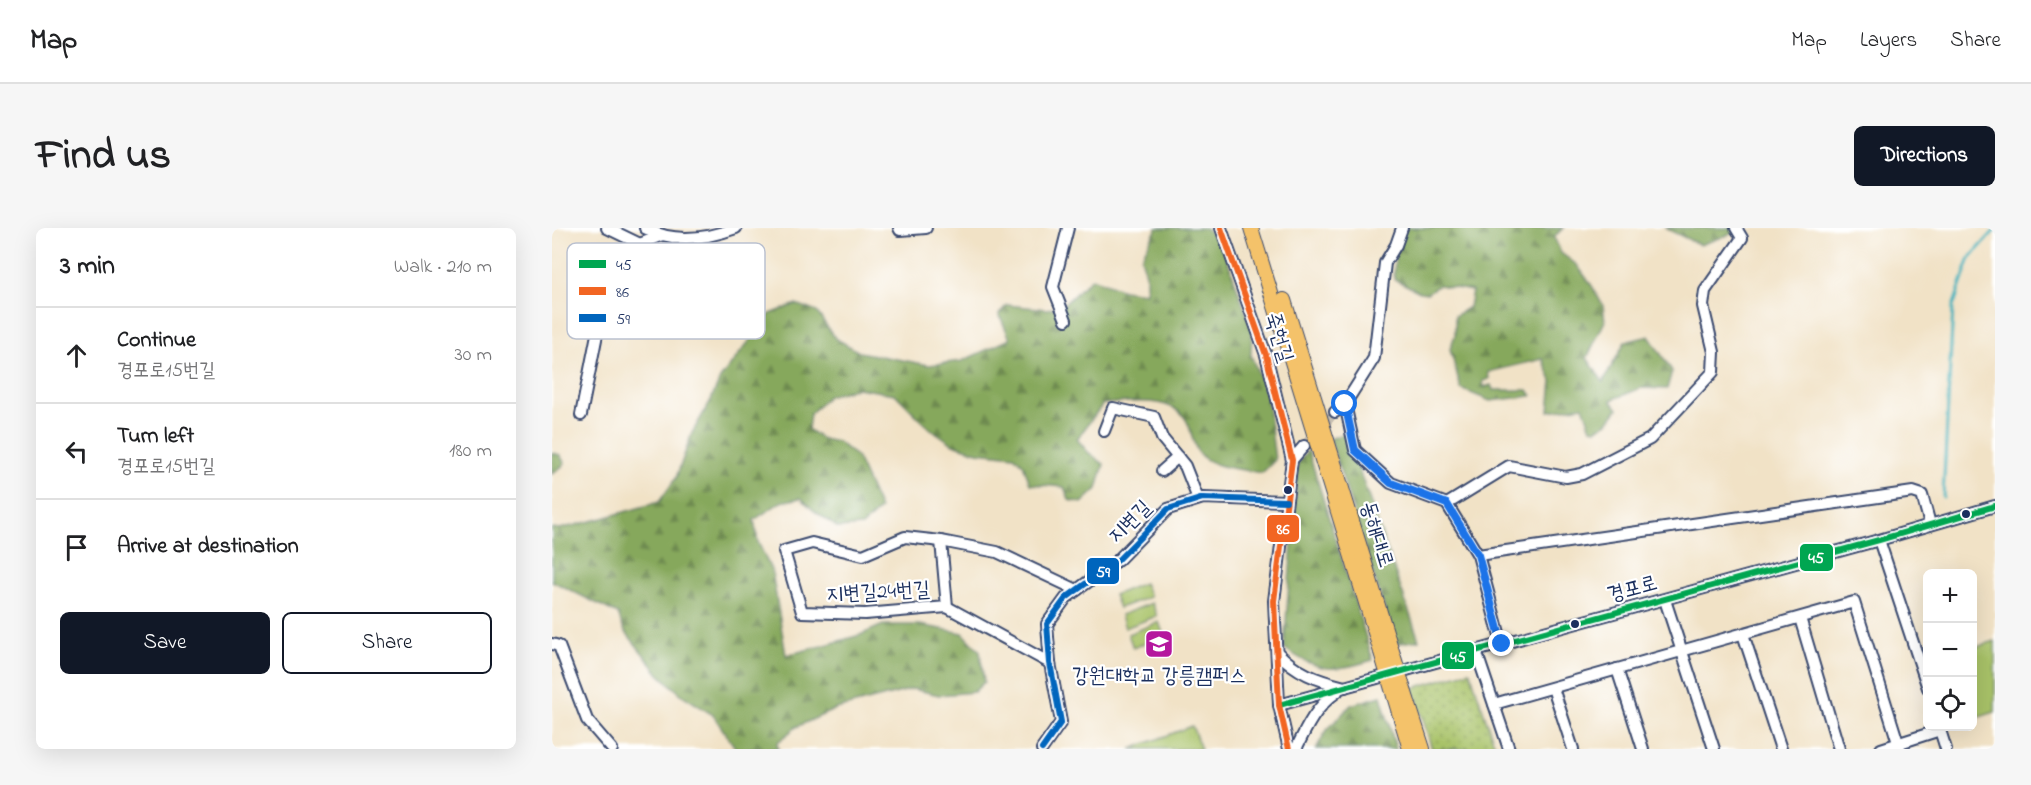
<!DOCTYPE html>
<html lang="en">
<head>
<meta charset="utf-8">
<style>
  :root { --surface:#fff; --page:#f6f6f6; --text:#202124; --muted:#757577; --line:#e0e0e0; --accent:#111827 }
  body { margin:0; font-family:"Indie Flower","Poor Story",sans-serif; background:var(--page); color:var(--text) }
  .controls { position:absolute; right:18px; bottom:18px; display:grid; overflow:hidden; border-radius:9px; box-shadow:0 6px 24px #0002 }
  .controls button { width:54px; height:54px; display:grid; place-items:center; padding:0; border:0; border-bottom:2px solid var(--line); background:var(--surface); color:var(--text); font:30px sans-serif }
  .stop { position:absolute; width:18px; height:18px; margin:-14px; border:4px solid #1a73e8; border-radius:50%; background:#fff }
  .stop.end { background:#1a73e8; border-color:#fff; box-shadow:0 2px 6px #0008 }
  .list { margin:0; padding:0; list-style:none }
  h2 { display:flex; justify-content:space-between; align-items:center; height:78px; margin:0; padding:0 24px; font-size:26px }
  h2 small { font-size:20px; font-weight:400; color:var(--muted) }
  .list li { display:grid; grid-template-columns:39px 1fr auto; gap:18px; align-items:center; box-sizing:border-box; height:96px; padding:0 24px; border-top:2px solid var(--line) }
  .list b { display:block; font-size:22px; white-space:nowrap }
  .list p { margin:0; font-size:20px; white-space:nowrap; color:var(--muted) }
  .list em { font-size:20px; font-style:normal; color:var(--muted) }
  .actions { display:flex; gap:12px; padding:18px 24px }
  .actions a { flex:1; padding:14px 0; border:2px solid var(--accent); border-radius:9px; text-align:center; font-size:21px; color:var(--accent) }
  .actions .main { background:var(--accent); color:#fff }
  .icon { flex:none; width:33px; height:33px; fill:none; stroke:currentColor; stroke-width:2; stroke-linecap:round; stroke-linejoin:round }
  .map { position:relative; flex:none; width:1443px; height:521px; overflow:hidden; border-radius:9px }
  header { display:flex; align-items:center; gap:36px; box-sizing:border-box; height:84px; padding:0 30px; background:var(--surface); border-bottom:2px solid var(--line) }
  header strong { font-size:28px }
  nav { display:flex; gap:33px; margin-inline-start:auto; font-size:21px }
  .intro { display:flex; align-items:center; justify-content:space-between; box-sizing:border-box; height:144px; padding:0 36px }
  h1 { margin:0; font-size:42px }
  .button { padding:15px 27px; border-radius:9px; background:var(--accent); color:#fff; font-size:21px; font-weight:700 }
  main { display:flex; gap:36px; padding:0 36px }
  aside { flex:1; background:var(--surface); border-radius:9px; box-shadow:0 6px 24px #0002 }
  .map>svg:first-child { display:block }
</style>
</head>
<body>
<header>
<strong>Map</strong>
<nav><a>Map</a><a>Layers</a><a>Share</a></nav>
</header>
<div class="intro"><h1>Find us</h1><a class="button">Directions</a></div>
<main>
<aside>
<h2>3 min<small>Walk · 210 m</small></h2>
<ul class="list">
<li><svg class="icon" aria-label="ahead" viewBox="0 0 24 24"><path d="M12 20V5M6 11l6-6 6 6"/></svg><div><b>Continue</b><p>경포로15번길</p></div><em>30 m</em></li>
<li><svg class="icon" aria-label="left" viewBox="0 0 24 24"><path d="M17 20v-9H6M10 6l-5 5 5 5"/></svg><div><b>Turn left</b><p>경포로15번길</p></div><em>180 m</em></li>
<li><svg class="icon" aria-label="arrive" viewBox="0 0 24 24"><path d="M6 21V4h12l-3 4 3 4H6"/></svg><div><b>Arrive at destination</b></div></li>
</ul>
<div class="actions"><a class="main">Save</a><a>Share</a></div>
</aside>
<div class="map">
<svg width="1443" height="521" viewBox="0 0 1443 521">
  <defs>
    <pattern id="grass-dots" width="8" height="8" patternUnits="userSpaceOnUse" patternTransform="scale(1.5)"><rect width="8" height="8" fill="#a8c268"/><path d="M2 2h.1M6 6h.1" fill="none" stroke="#889e59" stroke-width="1.8" stroke-linecap="round"/></pattern>
    <pattern id="forest-firs" width="22" height="20" patternUnits="userSpaceOnUse" patternTransform="scale(1.5)"><rect width="22" height="20" fill="#86a85c"/><path d="M5 1l3.5 6h-7zM16 11l3.5 6h-7z" fill="#6d894f"/></pattern>
  </defs>
  <rect width="100%" height="100%" fill="#fff"/>
  <filter id="ink" filterUnits="userSpaceOnUse"><feTurbulence type="fractalNoise" baseFrequency=".0167" numOctaves="2"/><feDisplacementMap in="SourceGraphic" scale="12" xChannelSelector="R" yChannelSelector="G"/><feConvolveMatrix kernelMatrix="1 2 1 2 8 2 1 2 1" color-interpolation-filters="sRGB"/></filter>
  <filter id="wash" filterUnits="userSpaceOnUse"><feTurbulence type="fractalNoise" baseFrequency=".008" numOctaves="4" result="noise"/><feDisplacementMap in="SourceGraphic" scale="24" xChannelSelector="R" yChannelSelector="G"/><feGaussianBlur stdDeviation="1.35" result="paint"/><feColorMatrix in="noise" values="0 0 0 0 0 0 0 0 0 0 0 0 0 0 0 0 0 1.4 0 .05"/><feComposite in="paint" operator="in"/></filter>
  <g filter="url(#wash)">
    <rect width="100%" height="100%" fill="#f1e2c6"/>
    <path fill="url(#grass-dots)" stroke="#627863" stroke-width="1.5" d="M918 443 944 521H880L861 460Z"/>
    <g fill="url(#forest-firs)" stroke="#506c5d" stroke-width="1.5">
      <path d="M605 0H654L670 17 700 101 699 127 715 169 723 232 710 245C691 241 665 241 649 228 642 222 640 207 637 198 626 166 579 174 551 176L525 211 536 224 552 236 545 261 530 275 517 272 512 259 478 256 471 236 462 228 425 224 401 216 376 199 343 166 305 160 276 168 258 186 256 201 270 211 286 214 304 228 328 281 310 298 286 300 261 282 249 270 229 274 202 292 206 314 220 344 234 427 270 418 308 407 331 397H368L411 405 428 423 432 454 422 464 387 467 361 461 284 481 244 499 225 515 226 521H184L161 487 130 467 107 446 72 402 66 386 0 353V300L8 301 51 290 107 274 124 250 140 205 158 174 168 151 218 86 244 76 265 84 283 110 307 124 377 137 410 133 458 111 447 86 455 77 494 81 509 79 540 50 571 62 594 65V46L589 30Z"/>
      <path d="M852 0H1011L1002 9 1009 25 1025 37 1040 58 1051 78 1053 93 1035 130 1051 154 1073 114 1097 108 1120 143 1115 161 1089 160 1059 172 1066 181 1056 194 1045 201 1039 200 1031 178 997 183 1000 153 991 131 936 144 937 151 931 153 932 159 939 157 941 162H976L980 168 938 173 909 161 898 121 903 107V88L917 79 920 63 887 57 875 65 868 64 842 51 843 25Z"/>
      <path d="M1113 0H1180L1182 5 1148 17Z"/>
      <path d="M794 205 867 412 844 416 778 211Z"/>
      <path d="M756 222 821 432C780 444 767 445 732 420L746 235Z"/>
      <path d="M0 225 8 227 13 236 0 246Z"/>
      <path d="M829 468 844 521H764L774 503 799 477Z"/>
    </g>
    <g fill="#a8c268" stroke="#627863" stroke-width="1.5">
      <path d="M592 355 598 369 567 380 562 367Z"/>
      <path d="M600 375 605 388 573 400 569 387Z"/>
      <path d="M607 394 612 408 581 420 576 406Z"/>
      <path d="M1443 413V484L1421 491V420Z"/>
      <path d="M640 498 649 521H579Z"/>
    </g>
    <g fill="none" stroke-linecap="round" stroke-linejoin="round">
      <path stroke="#43b2bd" stroke-width="3" d="M1391 269 1401 79 1418 30 1443 2"/>
    </g>
  </g>
  <g filter="url(#ink)">
    <g fill="none" stroke-linecap="round" stroke-linejoin="round">
      <path stroke="#c6beb1" stroke-width="10" stroke-dasharray="10 5" stroke-linecap="butt" d="M752 218 783 184"/>
      <g stroke="#3b4a6e" stroke-width="14">
        <g id="minor">
          <path d="M55 0 88 16"/>
          <path d="M93 0C122 16 154 11 184 0"/>
          <path d="M347 0 348 2 374 0"/>
          <path d="M669 0 714 127 740 232 722 373 727 477 737 521"/>
          <path d="M31 36 58 55"/>
          <path d="M514 92 501 59 516 0"/>
          <path d="M793 176 803 222 839 255 895 276 926 327 950 416"/>
          <path d="M783 184 793 176 822 130 833 35 844 17 850 0"/>
          <path d="M29 187 52 71 62 43 88 16 110 7"/>
          <path d="M552 203 561 180 602 189 610 210 633 238 646 271"/>
          <path d="M740 232 752 218"/>
          <path d="M610 243 626 229"/>
          <path d="M895 276 957 238 1014 249 1030 246 1098 211 1161 144 1162 124 1151 78 1153 63 1190 10 1184 0"/>
          <path d="M1327 312 1376 460"/>
          <path d="M389 313 395 379"/>
          <path d="M926 327 1361 264 1370 267 1378 296"/>
          <path d="M1113 372 1162 521"/>
          <path d="M1248 390 1287 521"/>
          <path d="M1191 406 1229 521"/>
          <path d="M0 416 7 418 35 492 60 521"/>
          <path d="M924 423 957 521"/>
          <path d="M725 424C745 445 764 452 793 459"/>
          <path d="M498 435 395 379 313 386 250 384 232 323 260 315 311 327 353 309 389 313 445 324 525 362"/>
          <path d="M1065 441 1091 521"/>
          <path d="M1001 460 1021 521"/>
          <path d="M942 476 1302 374 1348 521"/>
          <path d="M727 477 1327 312 1443 278"/>
          <path d="M1387 499 1394 521"/>
          <path d="M490 521 509 494 498 435 495 396 514 370 566 332 616 281 651 270 734 273"/>
          <path d="M744 521C754 500 765 477 785 464"/>
          <path d="M1329 521 1388 502"/>
        </g>
      </g>
      <g stroke="#3b4a6e" stroke-width="16">
        <g id="major">
          <path d="M699 0 829 424"/>
          <path d="M732 72 839 420"/>
          <path d="M853 465 871 521"/>
          <path d="M842 468 858 521"/>
        </g>
      </g>
      <use href="#minor" stroke="#fff" stroke-width="10"/>
      <use href="#major" stroke="#f4c26a" stroke-width="14"/>
      <g stroke="#3b4a6e" stroke-width="16" stroke-linecap="butt">
        <g id="major-bridge">
          <path d="M839 420 853 465"/>
          <path d="M829 424 842 468"/>
        </g>
      </g>
      <use href="#major-bridge" stroke="#f4c26a" stroke-width="14"/>
      <g stroke="#fff" stroke-width="10">
        <path id="bus-1" d="M727 477 1327 312 1443 278"/>
      </g>
      <g stroke="#fff" stroke-width="10">
        <path id="bus-2" d="M669 0 714 127 740 232 722 373 727 477 737 521"/>
      </g>
      <g stroke="#fff" stroke-width="10">
        <path id="bus-3" d="M490 521 509 494 498 435 495 396 514 370 566 332 616 281 651 270 734 273"/>
      </g>
      <use href="#bus-1" stroke="#00a651" stroke-width="6"/>
      <use href="#bus-2" stroke="#f26522" stroke-width="6"/>
      <use href="#bus-3" stroke="#0065bd" stroke-width="6"/>
    </g>
  </g>
  <g fill="none" stroke-linecap="round" stroke-linejoin="round" filter="url(#ink)">
    <path stroke="#1a73e8" stroke-width="8" d="M793 176 803 222 839 255 895 276 926 327 950 416"/>
  </g>
  <defs>
    <g id="university-square" transform="scale(1.5)"><rect x="-9" y="-9" width="18" height="18" rx="4" fill="#b5179e" stroke="#fff"/><path d="M0-5L7-2L0 1L-7-2ZM-4 1L0 2.5L4 1V4Q0 6-4 4Z" fill="#fff"/></g>
  </defs>
  <g fill-rule="evenodd">
    <use href="#university-square" x="607" y="416"/>
  </g>
  <g fill="#1b2f5e" stroke="#fff" stroke-width="2">
    <circle cx="736" cy="262" r="5"/>
    <circle cx="1414" cy="286" r="5"/>
    <circle cx="1023" cy="396" r="5"/>
  </g>
  <g text-anchor="middle" stroke-width="4.5" stroke-linejoin="round" paint-order="stroke">
    <g font-size="21" fill="#1b2f5e" stroke="#fff">
      <text transform="translate(728 109) rotate(73)" y="7">죽헌길</text>
      <text transform="translate(577 293) rotate(-45)" y="7">지변길</text>
      <text transform="translate(826 306) rotate(73)" y="7">동해대로</text>
      <text transform="translate(1080 360) rotate(-15)" y="7">경포로</text>
      <text transform="translate(326 363) rotate(-3)" y="7">지변길24번길</text>
    </g>
    <g font-size="21" fill="#1b2f5e" stroke="#fff">
      <text x="607" y="454">강원대학교 강릉캠퍼스</text>
    </g>
  </g>
  <rect x="15" y="15" width="198" height="96" rx="9" fill="#fff" stroke="#bbc1cf" stroke-width="1.5"/>
  <rect x="27" y="32" width="27" height="8" fill="#00a651"/>
  <rect x="27" y="59" width="27" height="8" fill="#f26522"/>
  <rect x="27" y="86" width="27" height="8" fill="#0065bd"/>
  <g font-size="16" fill="#1b2f5e">
    <text x="64" y="42">45</text>
    <text x="64" y="69">86</text>
    <text x="64" y="96">59</text>
  </g>
  <g stroke="#fff" stroke-width="2">
    <rect x="714" y="286" width="34" height="29" rx="6" fill="#f26522"/>
    <rect x="1247" y="315" width="35" height="29" rx="6" fill="#00a651"/>
    <rect x="534" y="329" width="34" height="28" rx="6" fill="#0065bd"/>
    <rect x="889" y="413" width="34" height="29" rx="6" fill="#00a651"/>
  </g>
  <g font-size="16" text-anchor="middle" font-weight="bold" fill="#fff">
    <text x="731" y="306">86</text>
    <text x="1264" y="335">45</text>
    <text x="551" y="349">59</text>
    <text x="906" y="434">45</text>
  </g>
</svg>
<div class="controls">
<button>+</button>
<button>−</button>
<button><svg class="icon" aria-label="locate" viewBox="0 0 24 24"><circle cx="12" cy="12" r="6"/><path d="M12 2v4M12 18v4M2 12h4M18 12h4"/></svg></button>
</div>
<div class="stop" style="left:793px;top:176px"></div>
<div class="stop end" style="left:950px;top:416px"></div>
</div>
</main>
</body>
</html>
